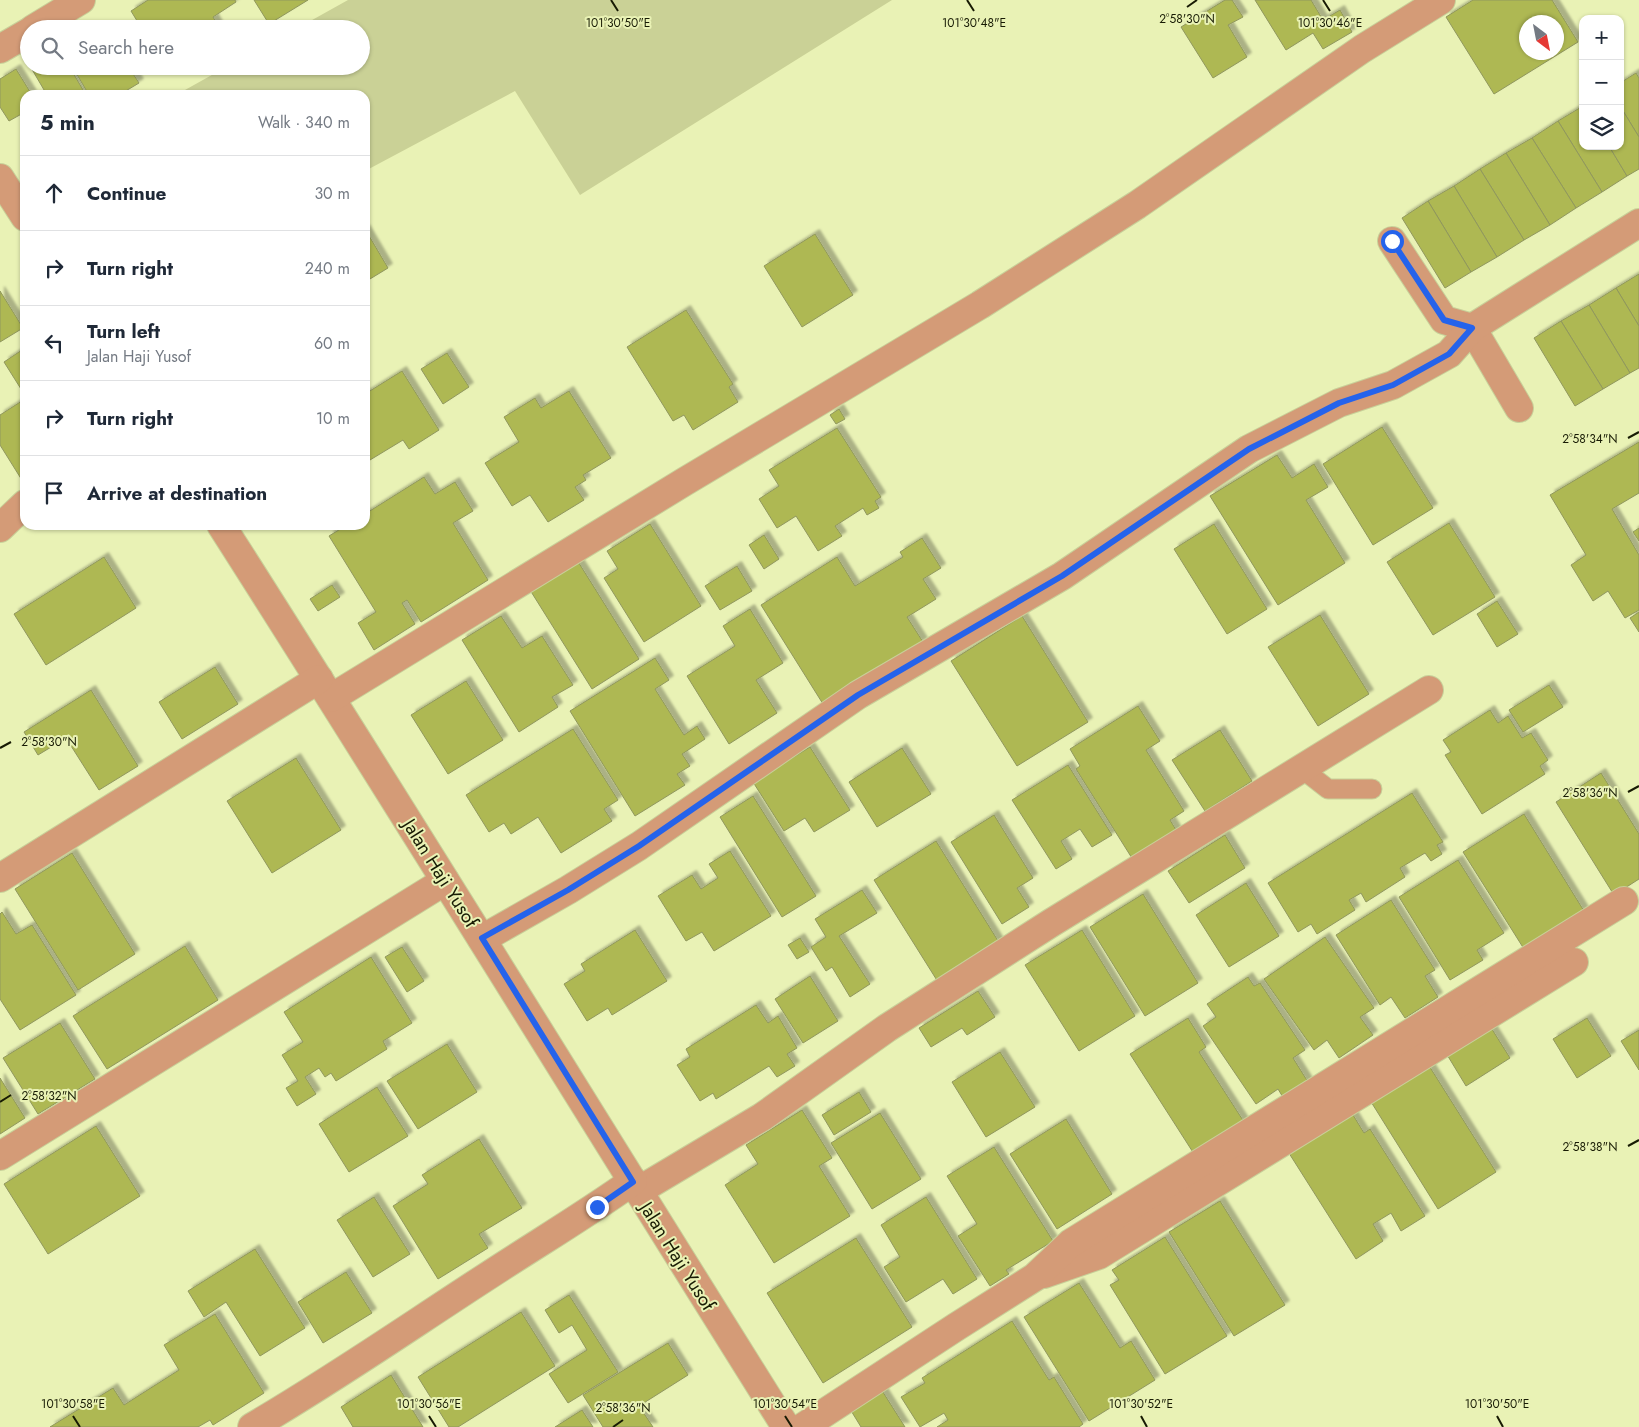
<!DOCTYPE html>
<html lang="en">
<head>
<meta charset="utf-8">
<style>
  :root { --surface:#fff; --page:#f2f2f3; --text:#1f2937; --muted:#747a83; --line:#e0e1e3 }
  body { margin:0; font-family:Jost,sans-serif; background:var(--page); color:var(--text) }
  .controls { position:absolute; right:15px; top:15px; display:grid; overflow:hidden; border-radius:10px; box-shadow:0 1px 4px #0004 }
  .controls button { width:45px; height:45px; display:grid; place-items:center; padding:0; border:0; border-bottom:1px solid var(--line); background:var(--surface); color:var(--text); font:25px sans-serif }
  .compass { position:absolute; left:1519px; top:15px; width:45px; height:45px; border-radius:50%; background:var(--surface); box-shadow:0 1px 4px #0004; rotate:148deg }
  .stop { position:absolute; width:15px; height:15px; margin:-11px; border:4px solid #2563eb; border-radius:50%; background:#fff }
  .stop.end { background:#2563eb; border-color:#fff; box-shadow:0 1px 5px #0008 }
  .list { margin:0; padding:0; list-style:none }
  h2 { display:flex; justify-content:space-between; align-items:center; height:65px; margin:0; padding:0 20px; font-size:21px }
  h2 small { font-size:16px; font-weight:400; color:var(--muted) }
  .list li { display:grid; grid-template-columns:32px 1fr auto; gap:15px; align-items:center; box-sizing:border-box; height:75px; padding:0 20px; border-top:1px solid var(--line) }
  .list b { display:block; font-size:19px; white-space:nowrap }
  .list p { margin:0; font-size:16px; white-space:nowrap; color:var(--muted) }
  .list em { font-size:16px; font-style:normal; color:var(--muted) }
  .icon { flex:none; width:28px; height:28px; fill:none; stroke:currentColor; stroke-width:2; stroke-linecap:round; stroke-linejoin:round }
  .map { position:relative; flex:none; width:1639px; height:1427px; overflow:hidden }
  .search { position:absolute; background:var(--surface); box-shadow:0 1px 4px #0004; left:20px; top:20px; width:350px; height:55px; display:flex; align-items:center; gap:12px; box-sizing:border-box; padding:0 18px; border-radius:28px; color:var(--muted); font-size:19px }
  .panel { position:absolute; background:var(--surface); box-shadow:0 1px 4px #0004; left:20px; top:90px; width:350px; height:440px; border-radius:15px }
  .map>svg:first-child { display:block }
</style>
</head>
<body>
<div class="map">
<svg width="1639" height="1427" viewBox="0 0 1639 1427">
  <defs>
    <filter id="shadow"><feDropShadow dx="4.5" dy="-4.5" stdDeviation="1" flood-color="#0004"/></filter>
  </defs>
  <rect width="100%" height="100%" fill="#e9f2b5"/>
  <path fill="#cad196" d="M348 0H892L580 195 515 91 365 171V95H176L228 66H361V29H296Z"/>
  <g fill="#aeb852" stroke="#90975e" fill-rule="evenodd" filter="url(#shadow)">
    <path d="M148 0H235L236 2 213 17 220 29H142L131 11Z"/>
    <path d="M254 0H308L269 24Z"/>
    <path d="M1225 0H1232L1243 17 1228 25 1247 57 1213 78 1181 27Z"/>
    <path d="M1255 0H1311L1323 20 1340 10 1352 32 1323 49 1313 33 1286 50Z"/>
    <path d="M1473 0H1552L1578 42 1494 94 1446 17ZM1526 22H1556V52H1526Z"/>
    <path d="M30 66H69L86 95H47Z"/>
    <path d="M72 66H128L139 83 119 95H89Z"/>
    <path d="M165 66H180L169 73Z"/>
    <path d="M16 69 32 95H25V112L9 121 0 107V79Z"/>
    <path d="M1636 73 1639 78V137L1620 106V83Z"/>
    <path d="M1583 106V146H1609L1627 176 1602 192 1558 121Z"/>
    <path d="M1620 106 1639 137V169L1627 176 1609 146H1620Z"/>
    <path d="M1558 121 1602 192 1576 208 1532 138Z"/>
    <path d="M1532 138 1576 208 1550 225 1506 153Z"/>
    <path d="M1506 153 1550 225 1524 240 1480 169Z"/>
    <path d="M1480 169 1524 240 1497 257 1454 186Z"/>
    <path d="M1454 186 1497 257 1471 272 1428 201Z"/>
    <path d="M1428 201 1471 272 1445 288 1402 218Z"/>
    <path d="M365 229 388 268 365 282Z"/>
    <path d="M815 234 853 295 802 327 764 266Z"/>
    <path d="M1639 274V326L1616 288Z"/>
    <path d="M1616 288 1639 326V368L1630 373 1589 305Z"/>
    <path d="M0 291 23 328 0 342Z"/>
    <path d="M1589 305 1630 373 1603 389 1561 321Z"/>
    <path d="M686 310 733 384 729 387 738 402 693 430 684 415 673 421 627 347Z"/>
    <path d="M1561 321 1603 389 1575 406 1534 338Z"/>
    <path d="M25 348V387L21 389 4 362Z"/>
    <path d="M447 353 469 387 443 404 421 369Z"/>
    <path d="M402 371 439 430 409 449 403 440 365 463V394Z"/>
    <path d="M569 391 611 458 583 475 586 480 575 487 584 500 548 522 530 495 512 506 485 463 519 442 504 417 535 398 541 408Z"/>
    <path d="M25 399V485L0 445V415Z"/>
    <path d="M839 409 845 419 836 424 830 415Z"/>
    <path d="M1382 427 1433 508 1373 545 1323 464Z"/>
    <path d="M837 428 881 497 875 501 879 508 867 515 863 508 835 526 842 536 818 551 796 516 777 528 759 499 779 486 769 470Z"/>
    <path d="M1639 442V493L1612 509 1639 555V610L1625 618 1608 591 1593 601 1571 565 1586 555 1550 495Z"/>
    <path d="M1277 455 1292 478 1314 464 1328 487 1306 500 1345 563 1278 605 1210 496Z"/>
    <path d="M424 477 435 494 455 482 473 511 453 523 488 580 421 622 407 600 402 603 415 624 374 650 358 623 376 612 329 536 347 525H365V514Z"/>
    <path d="M1449 523 1495 597 1433 635 1387 562Z"/>
    <path d="M650 524 701 606 644 642 604 578 618 569 607 551Z"/>
    <path d="M1214 524 1267 609 1227 634 1174 549Z"/>
    <path d="M1639 528V541L1633 532Z"/>
    <path d="M764 535 779 559 764 569 749 545Z"/>
    <path d="M922 538 941 568 923 579 936 599 907 617 923 642 823 704 761 605 837 557 855 586 903 557 900 552Z"/>
    <path d="M104 557 136 608 46 665 14 614Z"/>
    <path d="M577 560 639 659 592 689 530 590Z"/>
    <path d="M737 566 752 591 720 610 705 586Z"/>
    <path d="M332 585 340 597 318 611 310 599Z"/>
    <path d="M1497 601 1518 634 1497 647 1477 614Z"/>
    <path d="M750 609 783 663 756 680 777 713 729 744 687 676 735 646 723 626Z"/>
    <path d="M1639 612V632L1630 618Z"/>
    <path d="M1320 615 1369 694 1318 726 1268 647Z"/>
    <path d="M501 616 522 648 542 636 573 685 552 697 558 707 519 732 462 640Z"/>
    <path d="M1022 616 1088 722 1017 766 951 661Z"/>
    <path d="M655 658 669 680 655 689 684 735 697 726 705 739 682 754 690 766 677 774 685 785 635 816 570 711Z"/>
    <path d="M215 667 238 704 182 739 159 702Z"/>
    <path d="M466 681 503 740 448 774 411 715Z"/>
    <path d="M1549 685 1563 707 1523 732 1509 710Z"/>
    <path d="M91 690 138 766 99 790 66 738 38 755 24 732Z"/>
    <path d="M1138 706 1160 741 1146 750 1184 811 1170 820 1179 835 1135 863 1076 769 1080 766 1070 749Z"/>
    <path d="M1490 710 1498 723 1508 716 1522 738 1531 733 1548 760 1540 766 1545 774 1482 814 1445 755 1451 752 1443 740Z"/>
    <path d="M573 729 618 800 604 809 612 821 561 853 538 817 511 834 504 823 489 832 466 795Z"/>
    <path d="M1220 730 1252 781 1205 811 1172 760Z"/>
    <path d="M810 747 850 810 814 832 805 818 784 831 753 782Z"/>
    <path d="M902 748 931 794 877 827 849 782Z"/>
    <path d="M296 758 341 830 272 873 227 801Z"/>
    <path d="M1068 765 1112 835 1092 847 1080 829 1061 841 1072 859 1056 869 1012 800Z"/>
    <path d="M1601 773 1639 834V879L1614 895 1556 802Z"/>
    <path d="M1412 793 1443 842 1437 845 1442 854 1431 861 1425 853 1400 868 1405 877 1366 902 1361 893 1349 900 1355 910 1317 934 1311 924 1298 932 1268 883Z"/>
    <path d="M753 796 816 896 782 917 720 817Z"/>
    <path d="M1524 814 1584 911 1524 949 1463 852Z"/>
    <path d="M994 815 1033 878 1017 888 1029 907 1002 924 951 842Z"/>
    <path d="M1225 835 1245 868 1189 903 1168 871Z"/>
    <path d="M936 841 1000 944 938 982 874 880Z"/>
    <path d="M730 851 771 916 714 951 702 932 686 941 658 896 692 875 701 889 718 878 709 864Z"/>
    <path d="M72 853 135 954 78 990 15 889Z"/>
    <path d="M1458 860 1504 933 1477 950 1483 960 1450 980 1399 897Z"/>
    <path d="M1246 883 1279 936 1229 967 1196 915Z"/>
    <path d="M862 890 877 913 839 936 870 984 850 997 832 967 826 971 811 947 826 937 815 919Z"/>
    <path d="M1143 894 1198 983 1145 1016 1090 927Z"/>
    <path d="M1391 900 1435 970 1425 976 1438 997 1405 1018 1391 997 1380 1005 1336 935Z"/>
    <path d="M2 912 16 934 32 925 76 995 20 1030 0 999V914Z"/>
    <path d="M635 930 667 981 612 1015 608 1008 587 1021 564 984 585 971 581 964Z"/>
    <path d="M1082 930 1135 1016 1079 1051 1025 965Z"/>
    <path d="M1325 937 1374 1008 1360 1017 1373 1035 1339 1058 1327 1040 1314 1050 1264 979Z"/>
    <path d="M800 938 809 952 797 959 788 945Z"/>
    <path d="M185 946 218 1000 107 1069 73 1016Z"/>
    <path d="M402 947 424 981 407 992 385 957Z"/>
    <path d="M371 957 412 1023 383 1041 387 1049 336 1081 331 1073 325 1077 319 1068 305 1077 316 1094 297 1106 286 1088 298 1081 282 1055 303 1042 284 1012Z"/>
    <path d="M810 976 838 1021 803 1043 775 999Z"/>
    <path d="M1248 977 1254 986 1260 983 1305 1050 1293 1058 1308 1082 1284 1099 1278 1089 1256 1104 1203 1026 1216 1017 1207 1004Z"/>
    <path d="M978 991 995 1017 967 1035 962 1028 931 1047 919 1028Z"/>
    <path d="M756 1005 768 1023 778 1016 797 1048 787 1054 795 1066 777 1077 769 1066 716 1099 713 1093 700 1101 677 1065 690 1057 686 1049Z"/>
    <path d="M1188 1018 1206 1047 1199 1052 1246 1125 1196 1157 1130 1054Z"/>
    <path d="M1587 1018 1611 1056 1577 1078 1553 1039Z"/>
    <path d="M60 1023 95 1079 38 1114 3 1058Z"/>
    <path d="M1490 1026 1510 1058 1466 1086 1446 1053Z"/>
    <path d="M1639 1030V1070L1621 1041Z"/>
    <path d="M447 1044 477 1092 418 1129 387 1081Z"/>
    <path d="M1000 1052 1035 1107 986 1137 952 1082Z"/>
    <path d="M1426 1061 1496 1172 1438 1209 1368 1097Z"/>
    <path d="M0 1078 25 1118 0 1134Z"/>
    <path d="M377 1087 408 1136 349 1172 319 1124Z"/>
    <path d="M859 1092 871 1112 834 1135 822 1115Z"/>
    <path d="M802 1110 832 1158 819 1166 850 1216 774 1263 725 1185 758 1164 746 1145Z"/>
    <path d="M1350 1110 1364 1133 1370 1129 1425 1216 1401 1231 1391 1213 1373 1224 1383 1241 1356 1259 1287 1150Z"/>
    <path d="M880 1113 921 1179 872 1209 831 1143Z"/>
    <path d="M1066 1119 1112 1194 1057 1229 1010 1154Z"/>
    <path d="M96 1126 140 1196 48 1254 4 1184Z"/>
    <path d="M479 1139 522 1208 479 1234 488 1248 438 1279 393 1206 428 1184 422 1175Z"/>
    <path d="M994 1147 1053 1241 1006 1270 1009 1274 990 1286 958 1236 977 1224 947 1176Z"/>
    <path d="M374 1197 410 1254 373 1277 337 1220Z"/>
    <path d="M926 1197 977 1279 953 1294 943 1279 906 1302 884 1267 900 1257 881 1225Z"/>
    <path d="M1220 1201 1285 1305 1234 1336 1169 1232Z"/>
    <path d="M1165 1237 1227 1336 1165 1374 1110 1285 1119 1280 1112 1270Z"/>
    <path d="M856 1238 912 1327 823 1383 767 1293Z"/>
    <path d="M255 1249 305 1328 260 1356 226 1302 204 1317 188 1291Z"/>
    <path d="M346 1272 372 1313 323 1343 298 1302Z"/>
    <path d="M1079 1283 1120 1348 1131 1341 1155 1380 1089 1421 1024 1317Z"/>
    <path d="M569 1295 618 1372 568 1403 549 1374 587 1350 572 1325 559 1333 545 1310Z"/>
    <path d="M521 1312 555 1366 458 1427H449L418 1377Z"/>
    <path d="M215 1314 264 1393 213 1425 210 1420 198 1427H50L113 1388 124 1405 179 1370 164 1345Z"/>
    <path d="M1012 1321 1049 1380 1054 1377 1083 1424 1079 1427H937L948 1420 944 1413 920 1427 901 1397 925 1383 922 1378Z"/>
    <path d="M668 1343 688 1375 639 1406 653 1427H603L583 1395Z"/>
    <path d="M391 1375 423 1427H353L341 1407Z"/>
    <path d="M881 1389 905 1427H861L850 1409Z"/>
    <path d="M582 1410 593 1427H555Z"/>
  </g>
  <g fill="none" stroke-linecap="round" stroke-linejoin="round">
    <g stroke="#c8d099" stroke-width="21">
      <path id="lane" d="M1301 768 1328 789H1372"/>
    </g>
    <g stroke="#c8d099" stroke-width="30">
      <g id="street">
        <path d="M33 29 81 0"/>
        <path d="M0 49 29 32"/>
        <path d="M0 178 25 217"/>
        <path d="M1392 241 1444 320 1472 328 1519 408"/>
        <path d="M221 525C412 824 597 1126 786 1427"/>
        <path d="M0 528 25 504"/>
        <path d="M331 698 684 482 980 305 1137 205 1362 49 1441 0"/>
        <path d="M0 878 319 679"/>
        <path d="M482 939 568 890 639 846 858 695 1062 576 1249 449 1339 403 1393 385 1449 354 1472 328 1639 223"/>
        <path d="M0 1156 445 881"/>
        <path d="M638 1191 762 1117 887 1028 1051 923 1429 690"/>
        <path d="M1044 1274 1099 1255 1574 962"/>
        <path d="M252 1427C331 1381 406 1329 483 1279 533 1246 584 1216 633 1181"/>
        <path d="M803 1427 956 1327 1035 1277 1071 1243 1624 901"/>
      </g>
    </g>
    <use href="#lane" stroke="#d49b77" stroke-width="19"/>
    <use href="#street" stroke="#d49b77" stroke-width="28"/>
  </g>
  <g fill="none" stroke-linecap="round" stroke-linejoin="round">
    <path stroke="#2563eb" stroke-width="6" d="M597 1207 633 1182 482 938 568 890 639 846 858 695 1062 576 1249 449 1339 403 1393 385 1449 354 1472 328 1444 320 1392 241"/>
  </g>
  <path fill="none" stroke="#181b04" stroke-width="2" d="M611 0 618 11M967 0 974 11M1323 0 1330 11M1187 7 1197 0M1628 438 1639 432M0 748 11 742M1628 792 1639 786M0 1102 11 1095M1628 1146 1639 1140M73 1416 80 1427M429 1416 436 1427M785 1416 792 1427M1141 1416 1147 1427M1497 1416 1503 1427M613 1427 623 1420"/>
  <g text-anchor="middle" stroke-width="4" stroke-linejoin="round" paint-order="stroke">
    <g font-size="19" fill="#181b04" stroke="#e9f2b5">
      <text transform="translate(441 873) rotate(58)" y="7">Jalan Haji Yusof</text>
      <text transform="translate(678 1256) rotate(58)" y="7">Jalan Haji Yusof</text>
    </g>
  </g>
  <g font-size="12" text-anchor="middle" fill="#181b04" stroke="#e9f2b5" stroke-width="4" stroke-linejoin="round" paint-order="stroke">
    <text x="1187" y="23">2°58'30"N</text>
    <text x="618" y="27">101°30'50"E</text>
    <text x="974" y="27">101°30'48"E</text>
    <text x="1330" y="27">101°30'46"E</text>
    <text x="1590" y="443">2°58'34"N</text>
    <text x="49" y="746">2°58'30"N</text>
    <text x="1590" y="797">2°58'36"N</text>
    <text x="49" y="1100">2°58'32"N</text>
    <text x="1590" y="1151">2°58'38"N</text>
    <text x="73" y="1408">101°30'58"E</text>
    <text x="429" y="1408">101°30'56"E</text>
    <text x="785" y="1408">101°30'54"E</text>
    <text x="1141" y="1408">101°30'52"E</text>
    <text x="1497" y="1408">101°30'50"E</text>
    <text x="623" y="1412">2°58'36"N</text>
  </g>
</svg>
<div class="controls">
<button>+</button>
<button>−</button>
<button><svg class="icon" aria-label="layers" viewBox="0 0 24 24"><path d="M12 4l9 5-9 5-9-5zM3 14l9 5 9-5"/></svg></button>
</div>
<svg class="compass" viewBox="-18 -18 36 36"><path d="M0-13l5 13h-10z" fill="#e53935"/><path d="M0 13l5-13h-10z" fill="#747a83"/></svg>
<div class="stop" style="left:1392px;top:241px"></div>
<div class="stop end" style="left:597px;top:1207px"></div>
<div class="search"><svg class="icon" aria-label="search" viewBox="0 0 24 24"><circle cx="10" cy="10" r="6"/><path d="M15 15l6 6"/></svg>Search here</div>
<section class="panel">
<h2>5 min<small>Walk · 340 m</small></h2>
<ul class="list">
<li><svg class="icon" aria-label="ahead" viewBox="0 0 24 24"><path d="M12 20V5M6 11l6-6 6 6"/></svg><div><b>Continue</b></div><em>30 m</em></li>
<li><svg class="icon" aria-label="right" viewBox="0 0 24 24"><path d="M7 20v-9h11M14 6l5 5-5 5"/></svg><div><b>Turn right</b></div><em>240 m</em></li>
<li><svg class="icon" aria-label="left" viewBox="0 0 24 24"><path d="M17 20v-9H6M10 6l-5 5 5 5"/></svg><div><b>Turn left</b><p>Jalan Haji Yusof</p></div><em>60 m</em></li>
<li><svg class="icon" aria-label="right" viewBox="0 0 24 24"><path d="M7 20v-9h11M14 6l5 5-5 5"/></svg><div><b>Turn right</b></div><em>10 m</em></li>
<li><svg class="icon" aria-label="arrive" viewBox="0 0 24 24"><path d="M6 21V4h12l-3 4 3 4H6"/></svg><div><b>Arrive at destination</b></div></li>
</ul>
</section>
</div>
</body>
</html>
